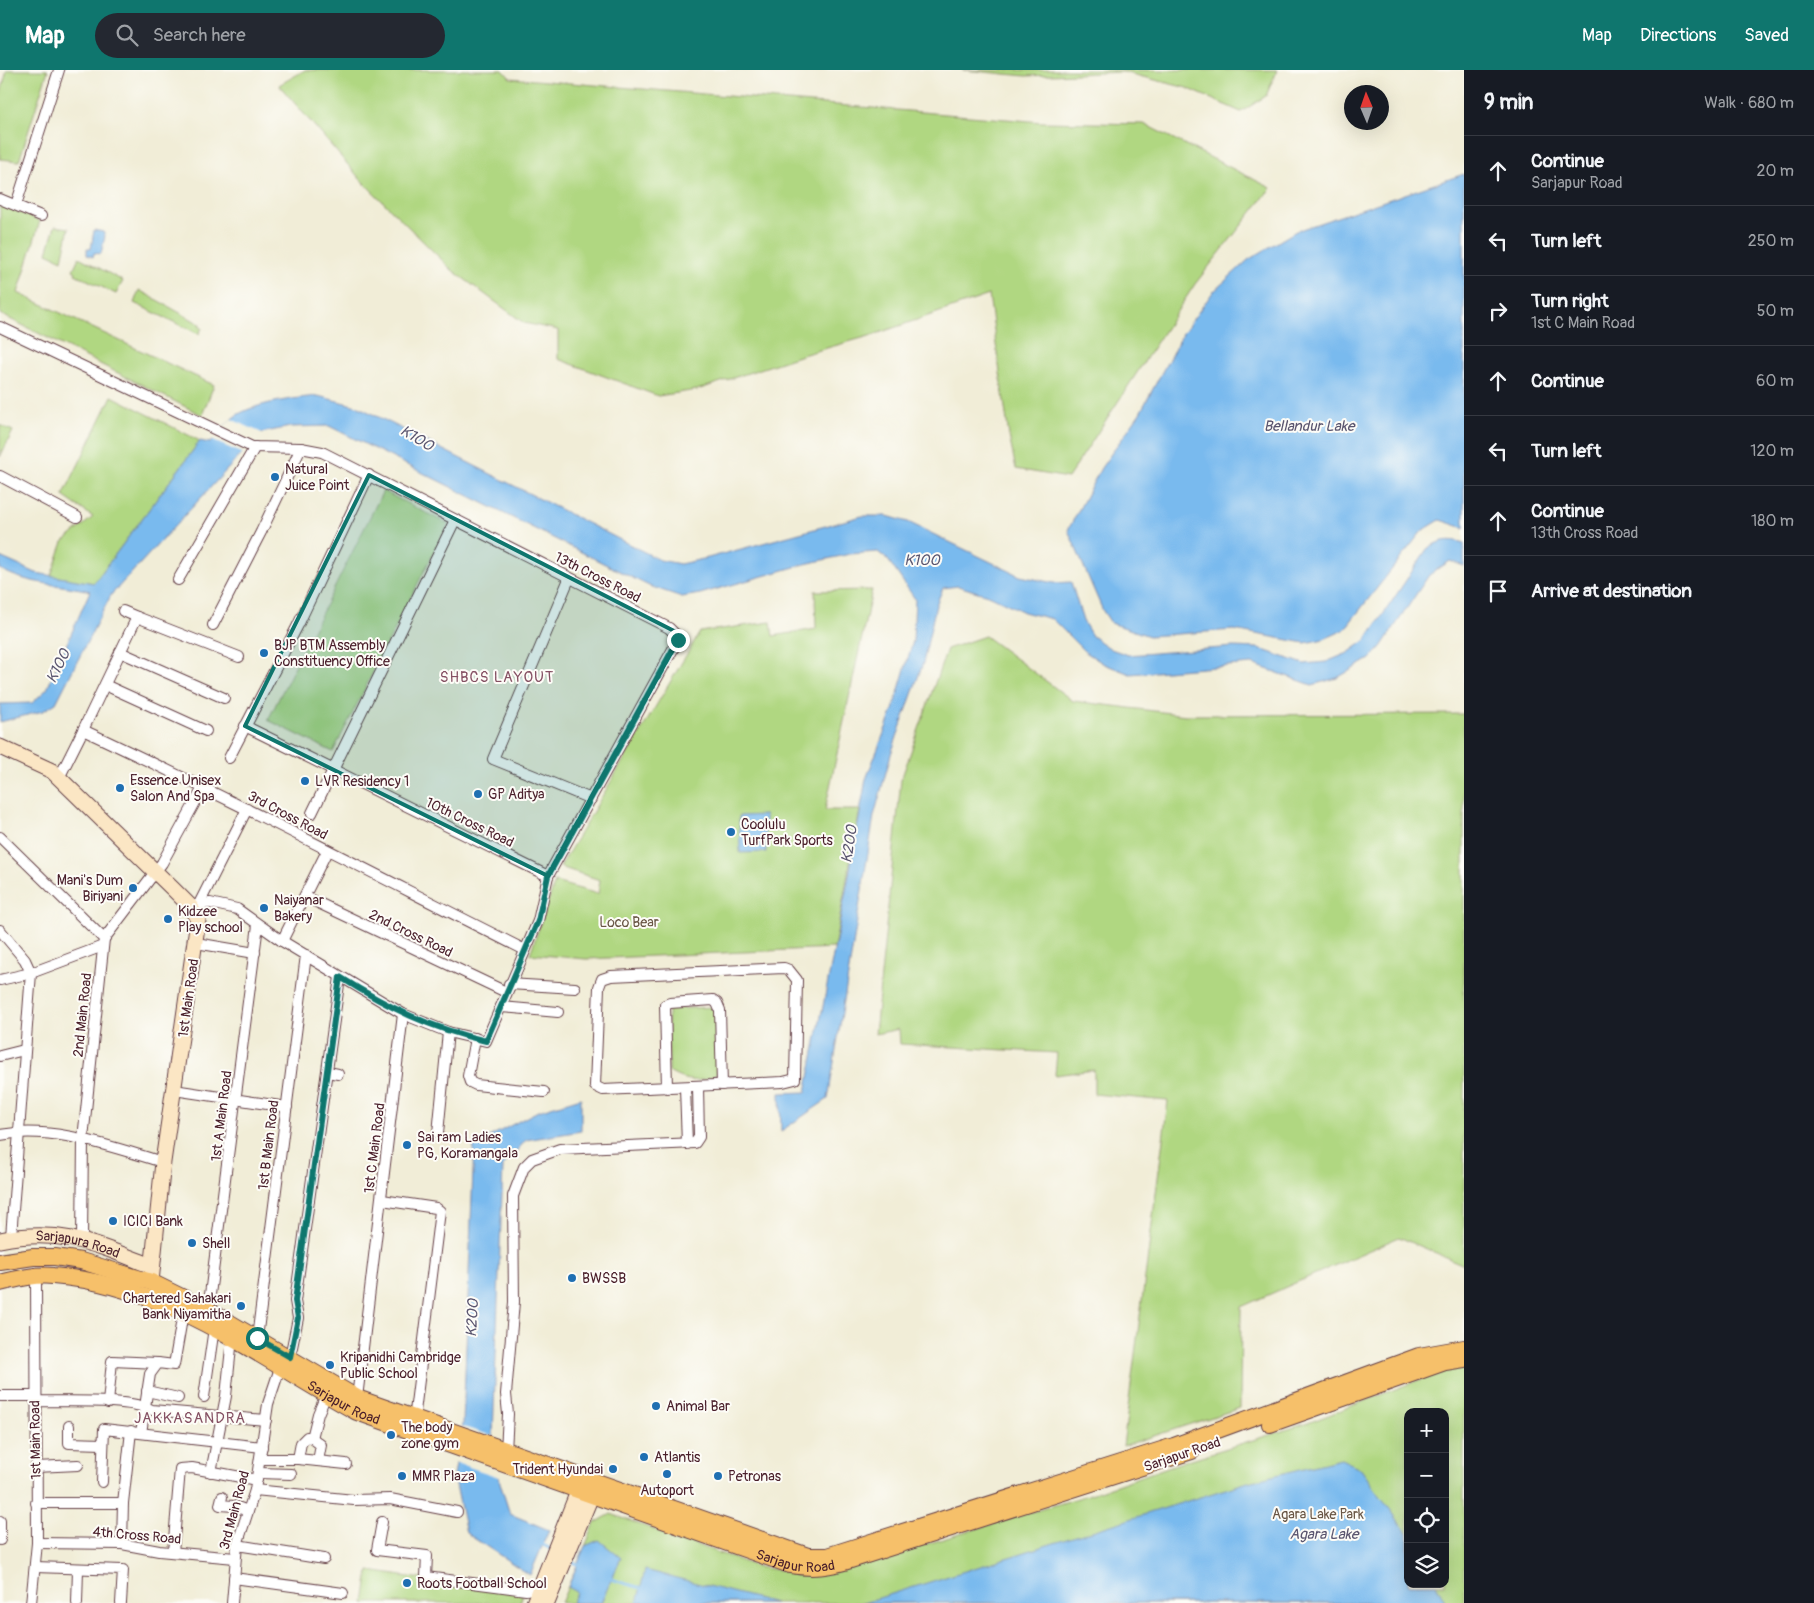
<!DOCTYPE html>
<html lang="en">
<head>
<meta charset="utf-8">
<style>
  :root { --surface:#171b24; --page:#242831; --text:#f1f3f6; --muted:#9ea1a6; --line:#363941; --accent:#0f766e }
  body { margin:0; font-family:Pangolin,sans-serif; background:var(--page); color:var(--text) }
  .controls { position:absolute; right:15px; bottom:15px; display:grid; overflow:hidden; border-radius:10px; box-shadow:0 5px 20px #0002 }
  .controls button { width:45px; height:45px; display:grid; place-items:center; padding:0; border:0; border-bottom:1px solid var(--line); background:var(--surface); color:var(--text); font:25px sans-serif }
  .compass { position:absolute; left:1344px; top:15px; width:45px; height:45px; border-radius:50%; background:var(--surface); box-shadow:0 5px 20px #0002; rotate:358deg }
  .stop { position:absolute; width:15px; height:15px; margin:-11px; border:4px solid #0f766e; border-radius:50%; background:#fff }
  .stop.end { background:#0f766e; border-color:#fff; box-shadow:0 1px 5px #0008 }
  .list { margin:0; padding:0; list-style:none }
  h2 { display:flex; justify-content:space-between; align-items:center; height:65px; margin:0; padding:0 20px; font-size:21px }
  h2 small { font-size:16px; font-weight:400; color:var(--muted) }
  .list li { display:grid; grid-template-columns:32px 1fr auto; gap:15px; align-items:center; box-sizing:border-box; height:70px; padding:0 20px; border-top:1px solid var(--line) }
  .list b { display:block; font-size:19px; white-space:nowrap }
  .list p { margin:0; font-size:16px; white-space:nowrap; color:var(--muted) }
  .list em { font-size:16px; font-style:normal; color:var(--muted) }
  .icon { flex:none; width:28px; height:28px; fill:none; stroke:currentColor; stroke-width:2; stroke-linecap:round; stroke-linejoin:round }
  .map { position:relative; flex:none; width:1464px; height:1533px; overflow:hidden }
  header { display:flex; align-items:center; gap:30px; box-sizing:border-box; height:70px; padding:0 25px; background:var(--accent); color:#fff }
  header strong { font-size:24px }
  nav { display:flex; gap:28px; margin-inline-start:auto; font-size:18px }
  .search { width:350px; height:45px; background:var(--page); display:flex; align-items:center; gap:12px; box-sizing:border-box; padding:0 18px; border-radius:28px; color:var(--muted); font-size:19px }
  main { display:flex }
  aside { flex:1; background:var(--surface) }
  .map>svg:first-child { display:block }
</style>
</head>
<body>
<header>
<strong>Map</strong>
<div class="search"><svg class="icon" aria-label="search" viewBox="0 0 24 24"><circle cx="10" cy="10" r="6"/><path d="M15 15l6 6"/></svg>Search here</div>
<nav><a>Map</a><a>Directions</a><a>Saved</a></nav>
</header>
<main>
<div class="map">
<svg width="1464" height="1533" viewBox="0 0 1464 1533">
  <rect width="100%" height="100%" fill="#fdfcf7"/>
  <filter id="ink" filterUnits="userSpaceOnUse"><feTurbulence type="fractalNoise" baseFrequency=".02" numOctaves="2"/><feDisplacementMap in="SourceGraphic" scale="10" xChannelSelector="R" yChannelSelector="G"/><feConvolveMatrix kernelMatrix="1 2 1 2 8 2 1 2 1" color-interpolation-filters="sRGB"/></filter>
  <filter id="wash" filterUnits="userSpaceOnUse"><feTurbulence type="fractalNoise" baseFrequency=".0096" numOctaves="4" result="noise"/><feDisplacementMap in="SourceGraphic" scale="20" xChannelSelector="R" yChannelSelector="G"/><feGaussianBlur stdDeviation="1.12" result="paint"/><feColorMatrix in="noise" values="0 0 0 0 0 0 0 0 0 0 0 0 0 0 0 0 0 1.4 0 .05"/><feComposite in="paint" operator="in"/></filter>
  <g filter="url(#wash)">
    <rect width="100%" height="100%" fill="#f1edd7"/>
    <g fill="#b0d781" stroke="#7d7b56" fill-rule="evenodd">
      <path d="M7 0H48L19 91 0 89V27Z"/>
      <path d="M305 0H503L510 8 1042 52 1144 54 1271 118 1195 214 1068 408 1016 399 1009 366 989 225 873 265 802 285 697 320 658 326 558 289V260L524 253 452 200 361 110 279 15Z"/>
      <path d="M962 0H1277L1266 26 1241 42 1187 18 1123 2 1026 6Z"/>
      <path d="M0 134 40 151 18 223 214 315 202 345 0 244Z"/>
      <path d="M55 156 69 158 62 190 47 183Z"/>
      <path d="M79 187 123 211 116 224 75 204 76 202 73 200Z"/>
      <path d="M139 220 200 254 199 256 202 258 199 264 134 233Z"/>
      <path d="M112 326 200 371 94 513 51 506 63 472 93 447 63 426Z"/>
      <path d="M0 355 13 361 0 387Z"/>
      <path d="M383 421 448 454 333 682 268 650Z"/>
      <path d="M872 520 825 740H860L834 878 586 889 530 884 555 812 598 824 600 810 560 797 700 562 771 552 773 566 816 559 815 521Z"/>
      <path d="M985 566 1073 631 1186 645 1464 644V1195L1399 1167 1241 1237 1240 1338 1123 1376 1168 1031 1094 1024V1000L1055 1005 1057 983 900 974 899 959 875 964 901 710 947 579Z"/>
      <path d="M715 937 718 1003C702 1014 685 1012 669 1002L668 939Z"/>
      <path d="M1464 1297V1533H561L595 1453 611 1444 758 1497 804 1504 834 1502 1085 1426 1185 1391 1308 1353 1447 1299ZM1408 1342H1445V1514H1408Z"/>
      <path d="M369 1501 523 1524 520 1533H364Z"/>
    </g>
    <g fill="#79baee" stroke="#626c8c">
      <path d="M1464 104V458L1440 450 1422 461 1344 560 1324 569 1305 573 1234 560 1149 566 1111 553 1103 541 1068 460 1101 398 1140 343 1183 263 1213 222 1248 190 1296 161Z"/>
      <path d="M94 160 103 162 105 166 101 184 94 183 93 187 87 185V178L91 179Z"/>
      <path d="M318 326 357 336 660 490 680 494 708 488 862 446H887L908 452 1020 506 1054 513 1071 512 1083 551 1092 566 1111 579 1128 585 1234 577 1257 578 1304 594 1326 592 1348 583 1366 570 1427 479C1439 470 1449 468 1464 473V496L1450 491 1429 505 1381 577 1370 589 1337 608 1312 615 1252 594 1130 604 1104 594 1084 581 1052 549 1024 542 991 526 958 516 943 518 936 535 923 593 891 684 874 746 828 1029 781 1061 780 1023 806 1022 848 810 866 709 893 640 913 571 915 529 888 490 878 482 850 484 805 494 700 524 682 527 649 516 329 356 290 357 261 363 111 525 56 633 43 641 0 652V634L32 633 47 619 90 521C60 514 28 515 0 499V487L36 503 94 513 200 371 210 373C218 364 225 354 234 347 253 333 296 328 318 326Z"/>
      <path d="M765 745 766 782 740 783 739 746Z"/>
      <path d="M581 1028V1061L526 1070 503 1096 493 1365 500 1413 510 1444 549 1460 530 1505 466 1463 454 1405 463 1354 474 1075 538 1041Z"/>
      <path d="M1341 1389 1360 1398 1408 1464V1514H1436L1446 1533H863L1248 1412Z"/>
      <path d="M599 1470 621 1488 601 1533H572L577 1522 568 1517 585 1476Z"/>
      <path d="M645 1500 775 1533H637Z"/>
    </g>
    <g fill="#f1edd7">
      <path d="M231 349 264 364 244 384 211 370Z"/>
      <path d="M460 1356 496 1367 502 1408 454 1392Z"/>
    </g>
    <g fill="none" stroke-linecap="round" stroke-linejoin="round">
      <g stroke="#79baee" stroke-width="3">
        <path d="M539 1473 551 1479"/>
        <path d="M569 1490 581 1496"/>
        <path d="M607 1508 644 1519"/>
      </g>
    </g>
  </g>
  <g filter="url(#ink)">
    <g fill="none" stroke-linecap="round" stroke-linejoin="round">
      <g stroke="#633e45" stroke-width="12">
        <g id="street">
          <path d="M0 129 41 146"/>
          <path d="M16 135 59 0"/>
          <path d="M0 257 252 377 301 378 322 382 669 558 678 567V570L548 806 538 851 486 971 448 962 403 944 282 871 237 839 210 833 190 836"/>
          <path d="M0 406 77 447"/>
          <path d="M569 509 493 689 591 729"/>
          <path d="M178 510 255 377"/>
          <path d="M123 541 137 547"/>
          <path d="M213 555 261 462 301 378"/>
          <path d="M120 582 224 628"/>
          <path d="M105 615 206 661"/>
          <path d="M245 656 548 806"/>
          <path d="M83 660 137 547 239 587"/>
          <path d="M229 688 298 555 369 405"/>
          <path d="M59 708 83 660C233 730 378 806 525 880"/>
          <path d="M312 743 455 450"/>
          <path d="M0 767 104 869 83 1069 82 1170"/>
          <path d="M306 827 506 922"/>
          <path d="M199 834 247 739"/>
          <path d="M0 860 25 890 31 903 11 1167"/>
          <path d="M104 869 162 793 204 716"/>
          <path d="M282 871 327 781"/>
          <path d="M196 873 255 883"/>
          <path d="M784 898 789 900 797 910 795 1009 783 1012 603 1020 595 1016 599 917 602 909 611 906Z"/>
          <path d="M0 910 31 903 103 876"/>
          <path d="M509 914 575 918"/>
          <path d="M501 937 558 942"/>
          <path d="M475 968 468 1006 470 1012 476 1015 544 1022"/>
          <path d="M0 986 24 980"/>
          <path d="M328 1002 338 1004"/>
          <path d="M685 1017 687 1074"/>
          <path d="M667 1018 665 935 670 933 713 930 717 933 720 940 722 1015"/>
          <path d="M174 1020 287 1037"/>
          <path d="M438 1063 448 962"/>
          <path d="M0 1065C54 1055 111 1077 163 1092"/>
          <path d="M382 1130 436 1138 440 1141 414 1350"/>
          <path d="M208 1240 258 855"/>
          <path d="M257 1268 306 885"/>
          <path d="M290 1287 298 1248 295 1231 340 907"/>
          <path d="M147 1321 178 1328"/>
          <path d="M0 1326H35"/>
          <path d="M204 1327 214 1258"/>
          <path d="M357 1328 403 944"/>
          <path d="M35 1331C64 1332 128 1328 152 1340L266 1350"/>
          <path d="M108 1333 112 1291 158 1293"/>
          <path d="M69 1356V1373L103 1374"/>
          <path d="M141 1363 150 1304 158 1293 174 1295 183 1243"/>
          <path d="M312 1368 321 1375 318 1391"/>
          <path d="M506 1381 508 1344 506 1324 514 1232 513 1126 524 1097 532 1089 560 1079 695 1073 699 1067 698 1016"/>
          <path d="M261 1389H298L301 1373 307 1367 312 1368 318 1344 326 1325"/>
          <path d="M298 1389 346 1394"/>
          <path d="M36 1397 78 1395"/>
          <path d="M211 1402 226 1326 232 1268"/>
          <path d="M259 1403 291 1404"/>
          <path d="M102 1412 104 1359 262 1377"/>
          <path d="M255 1420 354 1430 390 1429 457 1442"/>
          <path d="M222 1427 220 1435 234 1436 248 1441"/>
          <path d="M36 1433H123"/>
          <path d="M0 1451V1470"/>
          <path d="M382 1452 377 1480 427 1486 426 1507 526 1520 540 1517"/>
          <path d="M37 1473 122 1474 159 1481 235 1488"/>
          <path d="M122 1474 123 1433 131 1361"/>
          <path d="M237 1475 324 1489"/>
          <path d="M173 1482 180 1399 192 1398 257 1410"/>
          <path d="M35 1497 123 1500 121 1533"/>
          <path d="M234 1508 343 1523"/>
          <path d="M31 1533 37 1473 36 1206"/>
          <path d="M77 1533 78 1499"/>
          <path d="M232 1533 237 1475 255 1420 268 1334 280 1298"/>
        </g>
      </g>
      <g stroke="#633e45" stroke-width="17">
        <g id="secondary">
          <path d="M0 677 52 701 174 820 190 836 198 850 163 1092 151 1212"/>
          <path id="s1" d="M0 1170C61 1157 97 1175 152 1196"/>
          <path d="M534 1533 583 1409"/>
          <path d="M547 1533 596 1414"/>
        </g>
      </g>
      <g stroke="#633e45" stroke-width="18">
        <g id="primary">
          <path d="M0 1192 33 1187H55L81 1191 151 1212 208 1240 357 1328 808 1486H827L1174 1376 1419 1286 1464 1278"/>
          <path id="s2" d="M0 1213C17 1209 35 1204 53 1206 167 1214 261 1289 357 1342L790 1495C812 1499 829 1497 851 1490L1192 1381"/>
          <path d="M1270 1354 1445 1292 1464 1289"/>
        </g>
      </g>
      <use href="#street" stroke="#fff" stroke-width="10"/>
      <use href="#secondary" stroke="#fbe6c4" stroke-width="15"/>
      <use href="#primary" stroke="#f6c06b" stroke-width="16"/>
    </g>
  </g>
  <g fill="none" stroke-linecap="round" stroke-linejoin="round" filter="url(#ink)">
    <path stroke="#0f766e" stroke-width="6" d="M257 1268 290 1287 298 1248 295 1231 340 907C389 938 430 958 486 971L538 851 548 806 678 570"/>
  </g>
  <path fill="#0f766e" fill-opacity="0.2" stroke="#0f766e" stroke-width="4" stroke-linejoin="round" d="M369 405 676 562 678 570 548 806 245 656Z"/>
  <g fill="#1f6fb2" stroke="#fdfcf7" stroke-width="2">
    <circle cx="275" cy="407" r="5"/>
    <circle cx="264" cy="583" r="5"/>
    <circle cx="305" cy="711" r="5"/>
    <circle cx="120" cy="718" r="5"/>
    <circle cx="478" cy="724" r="5"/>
    <circle cx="731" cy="762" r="5"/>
    <circle cx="133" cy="818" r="5"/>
    <circle cx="264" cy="838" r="5"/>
    <circle cx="168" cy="849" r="5"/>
    <circle cx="407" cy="1075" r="5"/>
    <circle cx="113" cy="1151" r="5"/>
    <circle cx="192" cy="1173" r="5"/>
    <circle cx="572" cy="1208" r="5"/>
    <circle cx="241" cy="1236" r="5"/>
    <circle cx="330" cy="1295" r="5"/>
    <circle cx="656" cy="1336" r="5"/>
    <circle cx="391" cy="1365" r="5"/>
    <circle cx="644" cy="1387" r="5"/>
    <circle cx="613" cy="1399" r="5"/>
    <circle cx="667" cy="1404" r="5"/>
    <circle cx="402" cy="1406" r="5"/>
    <circle cx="718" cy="1406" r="5"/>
    <circle cx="407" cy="1513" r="5"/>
  </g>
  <g text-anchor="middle" stroke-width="4" stroke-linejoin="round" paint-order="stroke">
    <g font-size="14" fill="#4a1f2b" stroke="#fdfcf7" text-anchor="start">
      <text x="285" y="404">Natural<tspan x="285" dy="16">Juice Point</tspan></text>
      <text x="274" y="580">BJP BTM Assembly<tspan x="274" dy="16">Constituency Office</tspan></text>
      <text x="130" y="715">Essence Unisex<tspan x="130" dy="16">Salon And Spa</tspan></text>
      <text x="315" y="716">LVR Residency 1</text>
      <text x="488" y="729">GP Aditya</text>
      <text x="741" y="759">Coolulu<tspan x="741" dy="16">TurfPark Sports</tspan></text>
      <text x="123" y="815" text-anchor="end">Mani's Dum<tspan x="123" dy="16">Biriyani</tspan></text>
      <text x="274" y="835">Naiyanar<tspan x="274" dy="16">Bakery</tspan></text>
      <text x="178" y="846">Kidzee<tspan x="178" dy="16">Play school</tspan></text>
      <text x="417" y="1072">Sai ram Ladies<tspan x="417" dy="16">PG, Koramangala</tspan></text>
      <text x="123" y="1156">ICICI Bank</text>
      <text x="202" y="1178">Shell</text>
      <text x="582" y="1213">BWSSB</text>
      <text x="231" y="1233" text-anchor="end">Chartered Sahakari<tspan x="231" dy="16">Bank Niyamitha</tspan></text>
      <text x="340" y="1292">Kripanidhi Cambridge<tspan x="340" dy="16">Public School</tspan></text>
      <text x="666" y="1341">Animal Bar</text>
      <text x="401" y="1362">The body<tspan x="401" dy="16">zone gym</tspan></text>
      <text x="654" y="1392">Atlantis</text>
      <text x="603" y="1404" text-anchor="end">Trident Hyundai</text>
      <text x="412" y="1411">MMR Plaza</text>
      <text x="728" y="1411">Petronas</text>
      <text x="667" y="1425" text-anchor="middle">Autoport</text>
      <text x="417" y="1518">Roots Football School</text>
    </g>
    <g font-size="14" fill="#4a1f2b" stroke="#fdfcf7">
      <text transform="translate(598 507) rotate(27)" y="5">13th Cross Road</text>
      <text transform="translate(288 745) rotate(28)" y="5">3rd Cross Road</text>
      <text transform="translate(470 752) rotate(26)" y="5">10th Cross Road</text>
      <text transform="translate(411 863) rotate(26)" y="5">2nd Cross Road</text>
      <text transform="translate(188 928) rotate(-82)" y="5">1st Main Road</text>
      <text transform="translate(82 945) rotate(-84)" y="5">2nd Main Road</text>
      <text transform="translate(221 1046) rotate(-83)" y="5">1st A Main Road</text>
      <text transform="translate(268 1075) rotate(-83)" y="5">1st B Main Road</text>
      <text transform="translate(374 1078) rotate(-83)" y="5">1st C Main Road</text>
      <text dy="5" stroke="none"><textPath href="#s1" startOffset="79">Sarjapura Road</textPath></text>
      <text dy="5" stroke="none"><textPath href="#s2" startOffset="374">Sarjapur Road</textPath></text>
      <text transform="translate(35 1370) rotate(-91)" y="5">1st Main Road</text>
      <text transform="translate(1182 1384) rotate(-19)" y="5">Sarjapur Road</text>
      <text transform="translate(234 1440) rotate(-75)" y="5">3rd Main Road</text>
      <text transform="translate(137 1465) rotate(5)" y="5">4th Cross Road</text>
      <text dy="5" stroke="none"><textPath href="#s2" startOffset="854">Sarjapur Road</textPath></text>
    </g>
    <g font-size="14" fill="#695645" stroke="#fdfcf7">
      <text x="629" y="857">Loco Bear</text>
      <text x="1318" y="1449">Agara Lake Park</text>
    </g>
    <g font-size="15" font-style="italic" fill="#5a556f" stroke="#fdfcf7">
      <text x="1309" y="361">Bellandur Lake</text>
      <text transform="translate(417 368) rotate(31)" y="5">K100</text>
      <text x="922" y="495">K100</text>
      <text transform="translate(58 596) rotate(-64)" y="5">K100</text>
      <text transform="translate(849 774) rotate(-81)" y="5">K200</text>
      <text transform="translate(472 1248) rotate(-87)" y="5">K200</text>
      <text x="1324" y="1469">Agara Lake</text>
    </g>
    <g font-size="15" letter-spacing="1" fill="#855063" stroke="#fdfcf7">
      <text x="497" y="612">SHBCS LAYOUT</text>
      <text x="190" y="1353">JAKKASANDRA</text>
    </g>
  </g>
</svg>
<div class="controls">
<button>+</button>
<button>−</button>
<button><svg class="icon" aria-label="locate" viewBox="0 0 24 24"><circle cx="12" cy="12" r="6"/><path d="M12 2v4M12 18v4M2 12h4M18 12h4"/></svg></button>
<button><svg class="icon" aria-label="layers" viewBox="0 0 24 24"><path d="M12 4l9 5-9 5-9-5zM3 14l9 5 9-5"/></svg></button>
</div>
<svg class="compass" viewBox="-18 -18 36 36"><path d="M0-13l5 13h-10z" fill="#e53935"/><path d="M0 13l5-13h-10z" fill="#9ea1a6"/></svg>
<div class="stop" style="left:257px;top:1268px"></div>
<div class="stop end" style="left:678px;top:570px"></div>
</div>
<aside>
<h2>9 min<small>Walk · 680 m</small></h2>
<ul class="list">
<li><svg class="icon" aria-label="ahead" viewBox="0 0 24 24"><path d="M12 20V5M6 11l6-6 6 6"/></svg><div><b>Continue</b><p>Sarjapur Road</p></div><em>20 m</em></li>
<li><svg class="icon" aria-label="left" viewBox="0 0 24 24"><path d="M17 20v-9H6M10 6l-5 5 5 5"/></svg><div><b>Turn left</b></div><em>250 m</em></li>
<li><svg class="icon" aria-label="right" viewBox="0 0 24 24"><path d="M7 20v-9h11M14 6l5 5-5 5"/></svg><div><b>Turn right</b><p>1st C Main Road</p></div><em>50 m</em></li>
<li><svg class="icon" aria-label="ahead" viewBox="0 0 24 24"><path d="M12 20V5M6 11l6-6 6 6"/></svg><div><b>Continue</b></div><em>60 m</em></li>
<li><svg class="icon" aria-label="left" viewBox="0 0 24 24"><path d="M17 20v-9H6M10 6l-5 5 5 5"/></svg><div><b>Turn left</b></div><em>120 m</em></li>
<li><svg class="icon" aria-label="ahead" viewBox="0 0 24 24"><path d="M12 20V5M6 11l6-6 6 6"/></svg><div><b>Continue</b><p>13th Cross Road</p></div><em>180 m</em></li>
<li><svg class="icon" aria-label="arrive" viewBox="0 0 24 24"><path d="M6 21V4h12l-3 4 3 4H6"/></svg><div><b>Arrive at destination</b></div></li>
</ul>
</aside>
</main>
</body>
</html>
